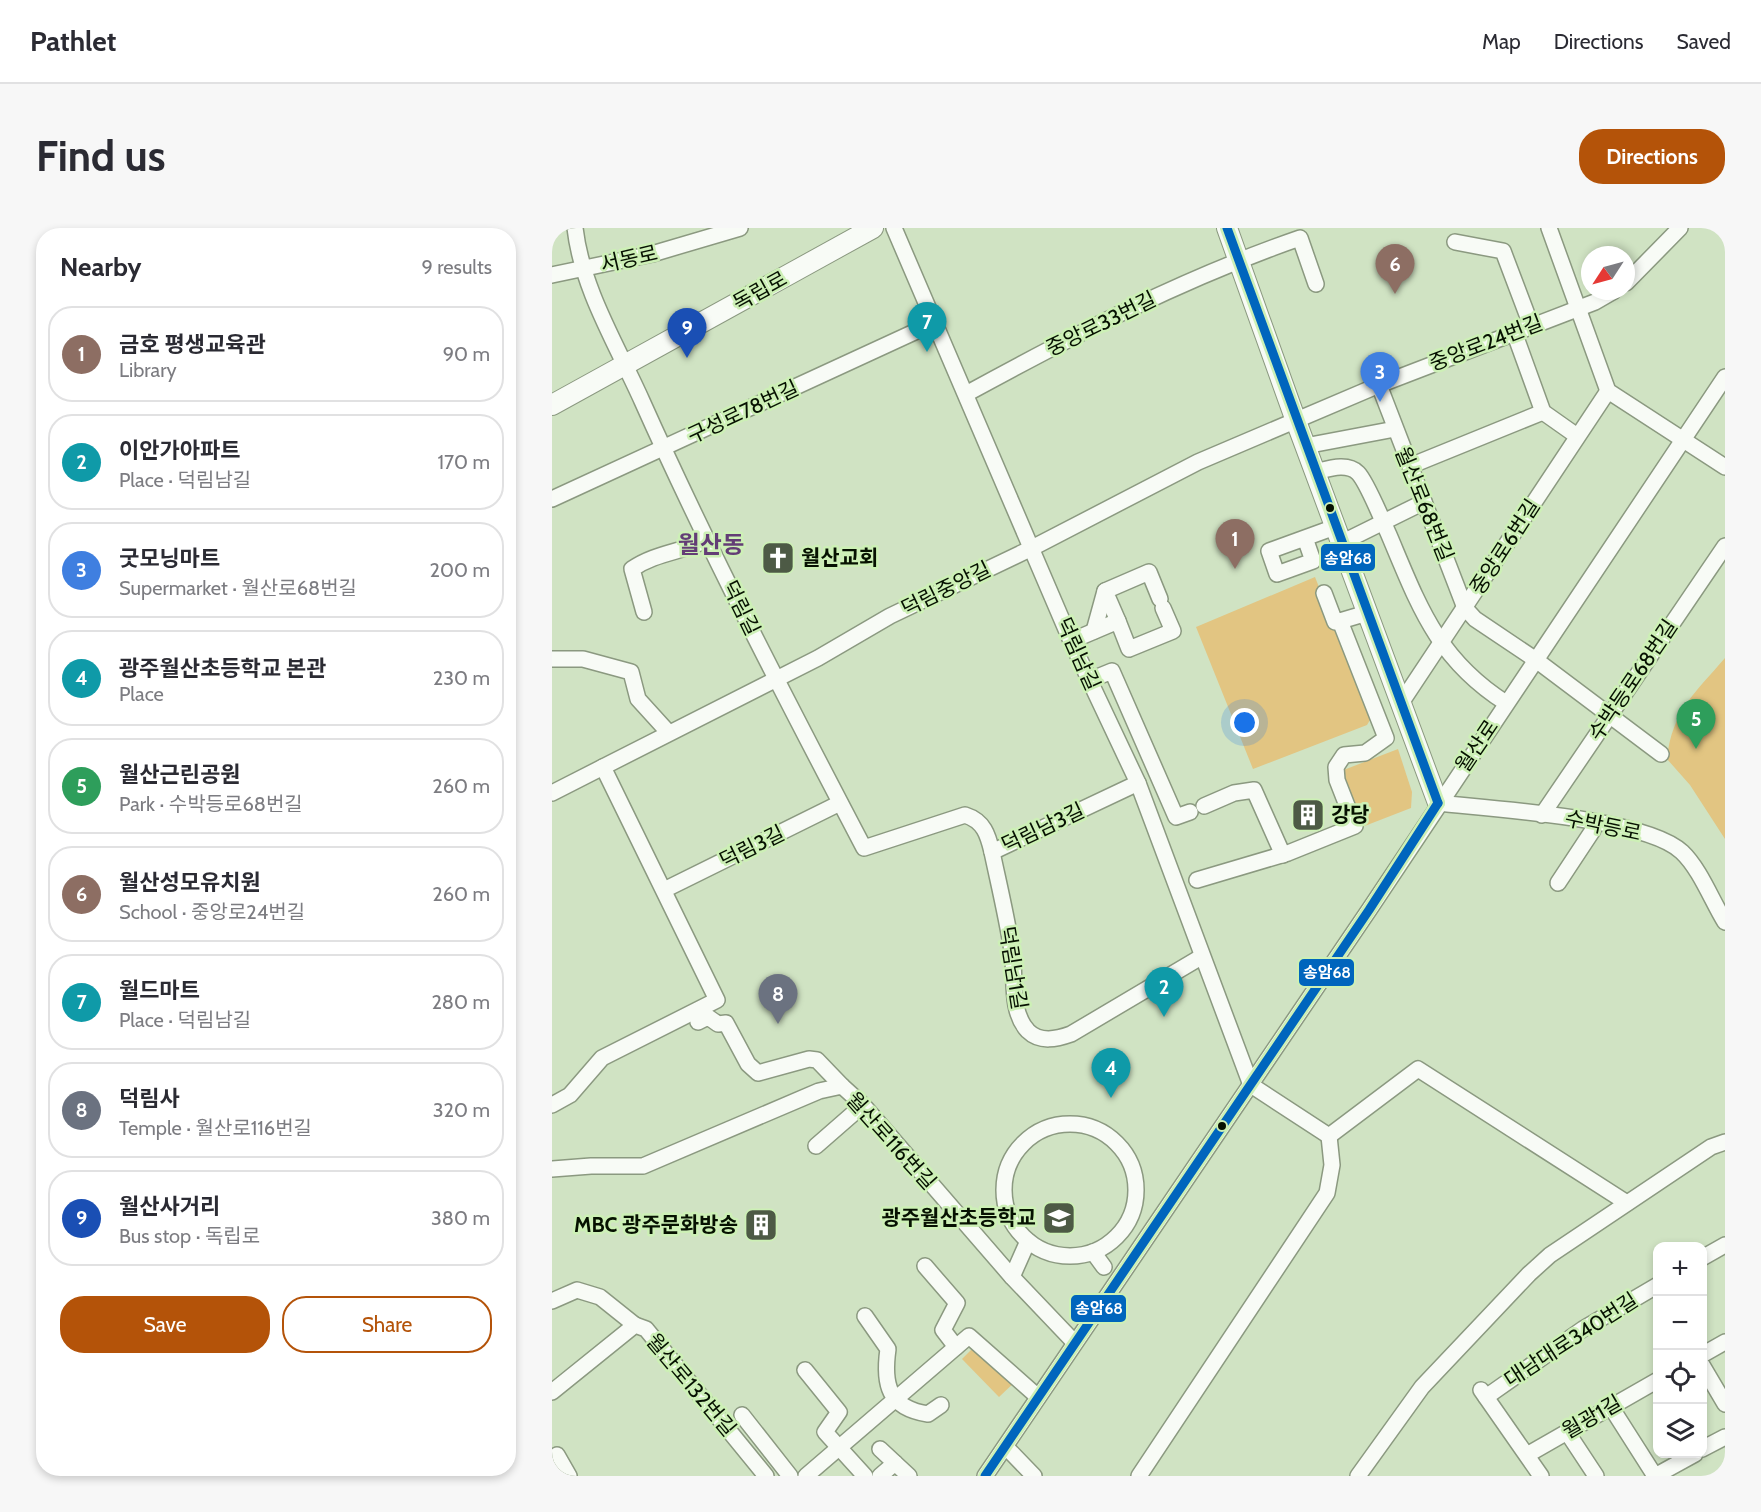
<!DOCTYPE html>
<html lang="en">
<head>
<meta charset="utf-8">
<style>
  :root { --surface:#fff; --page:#f7f7f7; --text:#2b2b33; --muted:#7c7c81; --line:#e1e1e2; --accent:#b45309 }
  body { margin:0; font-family:Cabin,"Noto Sans KR",sans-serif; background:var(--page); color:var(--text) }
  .controls { position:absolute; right:18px; bottom:18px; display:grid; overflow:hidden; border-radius:12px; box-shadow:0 3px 9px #0003 }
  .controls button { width:54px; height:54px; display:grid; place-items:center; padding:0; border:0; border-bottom:2px solid var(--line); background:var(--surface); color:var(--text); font:30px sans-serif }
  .compass { position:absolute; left:1029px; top:18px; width:54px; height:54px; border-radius:50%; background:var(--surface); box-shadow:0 3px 9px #0003; rotate:234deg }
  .you { position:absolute; left:693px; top:495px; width:21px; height:21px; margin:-15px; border:4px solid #fff; border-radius:50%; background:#1a73e8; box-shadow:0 0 0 9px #1a73e833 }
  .badge { display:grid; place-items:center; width:39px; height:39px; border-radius:50%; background:var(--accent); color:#fff; font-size:20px; font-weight:700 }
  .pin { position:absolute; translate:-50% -50px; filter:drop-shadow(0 2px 3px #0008) }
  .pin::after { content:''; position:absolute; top:32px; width:21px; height:18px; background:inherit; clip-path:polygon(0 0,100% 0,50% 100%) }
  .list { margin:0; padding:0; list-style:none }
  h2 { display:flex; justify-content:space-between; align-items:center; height:78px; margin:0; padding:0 24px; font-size:26px }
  h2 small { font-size:20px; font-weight:400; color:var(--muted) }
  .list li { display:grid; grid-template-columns:39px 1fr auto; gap:18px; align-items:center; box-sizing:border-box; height:96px; margin:0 12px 12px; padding:0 12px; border:2px solid var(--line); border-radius:24px }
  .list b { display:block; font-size:22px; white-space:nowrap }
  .list p { margin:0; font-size:20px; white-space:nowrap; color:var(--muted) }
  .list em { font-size:20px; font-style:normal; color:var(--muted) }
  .actions { display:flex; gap:12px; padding:18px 24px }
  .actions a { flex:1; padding:14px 0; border:2px solid var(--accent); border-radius:24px; text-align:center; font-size:21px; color:var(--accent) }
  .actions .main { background:var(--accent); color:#fff }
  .icon { flex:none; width:33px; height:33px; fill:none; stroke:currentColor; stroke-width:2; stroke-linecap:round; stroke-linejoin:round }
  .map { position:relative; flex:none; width:1173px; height:1248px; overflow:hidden; border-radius:24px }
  header { display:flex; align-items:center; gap:36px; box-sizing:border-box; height:84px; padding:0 30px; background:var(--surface); border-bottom:2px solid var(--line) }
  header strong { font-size:28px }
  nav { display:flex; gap:33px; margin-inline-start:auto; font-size:21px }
  .intro { display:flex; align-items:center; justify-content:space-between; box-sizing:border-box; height:144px; padding:0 36px }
  h1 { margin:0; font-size:42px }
  .button { padding:15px 27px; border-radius:24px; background:var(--accent); color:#fff; font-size:21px; font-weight:700 }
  main { display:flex; gap:36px; padding:0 36px }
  aside { flex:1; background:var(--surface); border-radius:24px; box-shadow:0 3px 9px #0003 }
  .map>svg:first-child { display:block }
</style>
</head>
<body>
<header>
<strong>Pathlet</strong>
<nav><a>Map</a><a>Directions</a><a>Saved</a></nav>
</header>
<div class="intro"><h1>Find us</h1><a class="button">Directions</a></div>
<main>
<aside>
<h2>Nearby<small>9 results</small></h2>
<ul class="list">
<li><span class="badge" style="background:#8d6e63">1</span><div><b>금호 평생교육관</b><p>Library</p></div><em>90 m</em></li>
<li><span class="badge" style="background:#0f9aa8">2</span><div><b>이안가아파트</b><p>Place · 덕림남길</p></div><em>170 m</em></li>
<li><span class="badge" style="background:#3f7fe0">3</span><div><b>굿모닝마트</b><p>Supermarket · 월산로68번길</p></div><em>200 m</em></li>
<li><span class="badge" style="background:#0f9aa8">4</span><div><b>광주월산초등학교 본관</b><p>Place</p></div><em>230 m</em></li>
<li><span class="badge" style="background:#2e9e5b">5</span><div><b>월산근린공원</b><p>Park · 수박등로68번길</p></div><em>260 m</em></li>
<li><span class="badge" style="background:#8d6e63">6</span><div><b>월산성모유치원</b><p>School · 중앙로24번길</p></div><em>260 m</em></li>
<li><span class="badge" style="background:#0f9aa8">7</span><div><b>월드마트</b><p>Place · 덕림남길</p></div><em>280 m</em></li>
<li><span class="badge" style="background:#6b7280">8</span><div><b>덕림사</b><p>Temple · 월산로116번길</p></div><em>320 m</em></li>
<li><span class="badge" style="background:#1a4fb4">9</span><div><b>월산사거리</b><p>Bus stop · 독립로</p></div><em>380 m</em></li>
</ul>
<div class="actions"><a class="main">Save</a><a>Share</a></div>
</aside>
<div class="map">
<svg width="1173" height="1248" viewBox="0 0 1173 1248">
  <rect width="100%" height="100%" fill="#d0e3c3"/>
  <g fill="#e2c582">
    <path d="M763 349 788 412 791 415 818 492 815 497 701 541 644 399Z"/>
    <path d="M1173 430V611L1138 557 1115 531C1120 483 1143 465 1173 430Z"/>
    <path d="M846 521 860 564 859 580 810 599 789 543Z"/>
    <path d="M428 1113 466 1151 447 1169 410 1131Z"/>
  </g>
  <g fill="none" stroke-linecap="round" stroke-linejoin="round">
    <g stroke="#8b9980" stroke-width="18">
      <g id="minor">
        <path d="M23 0C30 61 65 117 90 173 158 325 235 473 312 620L413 587C432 593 436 607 440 624L586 555"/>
        <path d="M342 0 519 413 586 555 699 857 777 908"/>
        <path d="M997 0 1056 163 1173 239"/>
        <path d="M903 14 951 23 979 97"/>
        <path d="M0 47 100 26 188 0"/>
        <path d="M1074 55 1128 0"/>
        <path d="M962 104 991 184 1025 208"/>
        <path d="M827 157 913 380 923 391 984 432 1109 526"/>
        <path d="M414 166C522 107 632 50 748 10L764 56"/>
        <path d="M753 218 843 201"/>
        <path d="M858 238 991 184"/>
        <path d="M763 244C776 241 795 234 806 245 815 254 831 294 837 307 867 378 885 431 954 475"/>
        <path d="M0 271 382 95"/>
        <path d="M753 310 761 333 725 346 717 323C739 315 761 307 783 299"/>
        <path d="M789 315 872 274"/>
        <path d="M772 365 783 394 788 393"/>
        <path d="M92 384 80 341C103 325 130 324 155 312"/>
        <path d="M566 393 553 363 597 344 608 371"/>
        <path d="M542 403 553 363"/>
        <path d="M519 413 566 393 577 421 621 403 611 380"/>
        <path d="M0 431H31L79 444 86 471 116 504"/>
        <path d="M538 452 560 443 624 589 638 584"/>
        <path d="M849 475 1056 163"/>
        <path d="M51 539 266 430 338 388 480 320 646 234 827 157 1043 74 1062 63"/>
        <path d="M0 565 51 539 165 772 50 830 18 867 0 877"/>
        <path d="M886 575C940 581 1095 590 1130 624 1148 641 1160 673 1173 694"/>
        <path d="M652 578 682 565 702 562 731 627"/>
        <path d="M990 587 1173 318"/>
        <path d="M440 624C447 657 455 690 460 723 464 748 457 783 476 803 488 815 505 811 519 806L649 729"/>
        <path d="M645 652 736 625 803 598 785 552 784 539 792 527 813 525 834 510 788 393 815 385"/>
        <path d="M1006 655 1041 602 1040 593"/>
        <path d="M112 662 288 575"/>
        <path d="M146 794 156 789 166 796 174 795 196 836 206 845 257 831 265 832 290 858"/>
        <circle cx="518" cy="962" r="66"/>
        <path d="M777 908 866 841 1075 975"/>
        <path d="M264 918 311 877"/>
        <path d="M0 941 39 938H91L267 863 290 858 311 877 460 1049 522 1114"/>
        <path d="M541 1024 552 1039"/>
        <path d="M1150 1030 1173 1017"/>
        <path d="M373 1038 405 1075 391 1102 404 1119"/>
        <path d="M460 1049 476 1013"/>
        <path d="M0 1073 25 1062 48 1069 83 1097"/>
        <path d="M313 1088 336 1121C331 1156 336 1180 376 1186L389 1177"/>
        <path d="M1150 1127 1173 1114"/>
        <path d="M1150 1137 1173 1176"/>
        <path d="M253 1142 287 1184 273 1204 313 1248"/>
        <path d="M929 1162 989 1248"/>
        <path d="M0 1164 83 1097 94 1101 214 1248"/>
        <path d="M934 1169 1031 1101 1106 1057"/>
        <path d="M1059 1179 1103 1248 1143 1226"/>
        <path d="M190 1187 238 1248"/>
        <path d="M1015 1204 1044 1248"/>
        <path d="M454 1219 482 1248"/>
        <path d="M328 1221 343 1235 328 1248"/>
        <path d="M1150 1221 1173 1209"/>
        <path d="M5 1227 17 1248"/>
        <path d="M975 1227 1106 1152"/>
        <path d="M343 1235 357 1248"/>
        <path d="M254 1248 417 1108 486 1169"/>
        <path d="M433 1248 817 682 1173 149"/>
        <path d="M587 1248 775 965 780 937 777 908"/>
        <path d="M806 1248 870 1159 977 1046 998 1027 1159 919 1173 914"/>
      </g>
    </g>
    <g stroke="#8b9980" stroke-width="22">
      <g id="major">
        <path d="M675 0 744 193 886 575"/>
        <path d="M0 177 321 0"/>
      </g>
    </g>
    <use href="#minor" stroke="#f8fbf6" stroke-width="15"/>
    <use href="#major" stroke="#f8fbf6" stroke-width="20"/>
    <g stroke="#cdf0b6" stroke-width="14">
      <g id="bus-1">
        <path d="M675 0 886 575"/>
        <path d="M433 1248 817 682 886 575"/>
      </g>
    </g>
    <use href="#bus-1" stroke="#0065bd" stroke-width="9"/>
  </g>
  <defs>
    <g id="church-square" transform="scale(1.725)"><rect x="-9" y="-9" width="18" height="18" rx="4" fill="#4d5a45" stroke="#cdf0b6"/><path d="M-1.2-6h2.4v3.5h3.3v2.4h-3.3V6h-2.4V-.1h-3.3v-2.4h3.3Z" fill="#fff"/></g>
    <g id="building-square" transform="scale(1.725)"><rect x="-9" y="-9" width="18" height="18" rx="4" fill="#4d5a45" stroke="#cdf0b6"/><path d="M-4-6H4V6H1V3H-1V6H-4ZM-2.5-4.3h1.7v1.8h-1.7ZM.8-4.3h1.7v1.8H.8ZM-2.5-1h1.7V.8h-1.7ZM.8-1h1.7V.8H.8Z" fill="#fff"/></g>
    <g id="school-square" transform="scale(1.725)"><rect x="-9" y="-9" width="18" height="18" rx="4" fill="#4d5a45" stroke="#cdf0b6"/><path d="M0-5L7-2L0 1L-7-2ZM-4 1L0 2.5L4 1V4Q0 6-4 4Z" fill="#fff"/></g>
  </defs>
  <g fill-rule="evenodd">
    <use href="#church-square" x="226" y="330"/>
    <use href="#building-square" x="756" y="587"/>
    <use href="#school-square" x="507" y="990"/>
    <use href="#building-square" x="209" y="997"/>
  </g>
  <g fill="#061101" stroke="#cdf0b6" stroke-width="2">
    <circle cx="778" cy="280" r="5"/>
    <circle cx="670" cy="898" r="5"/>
  </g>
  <g text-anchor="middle" stroke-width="5" stroke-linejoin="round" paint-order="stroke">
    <g font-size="21" fill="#061101" stroke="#cdf0b6">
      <text transform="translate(77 31) rotate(-13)" y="7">서동로</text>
      <text transform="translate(208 63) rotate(-29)" y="7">독립로</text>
      <text transform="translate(549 96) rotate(-26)" y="7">중앙로33번길</text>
      <text transform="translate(934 115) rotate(-21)" y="7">중앙로24번길</text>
      <text transform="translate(191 184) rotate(-25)" y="7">구성로78번길</text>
      <text transform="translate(872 276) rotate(68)" y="7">월산로68번길</text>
      <text transform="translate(953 319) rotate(-57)" y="7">중앙로6번길</text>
      <text transform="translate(394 361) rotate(-26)" y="7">덕림중앙길</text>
      <text transform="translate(189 380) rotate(64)" y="7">덕림길</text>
      <text transform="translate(526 426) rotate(66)" y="7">덕림남길</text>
      <text transform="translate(1081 452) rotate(-56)" y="7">수박등로68번길</text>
      <text transform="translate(925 518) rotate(-56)" y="7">월산로</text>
      <text transform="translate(1051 598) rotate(12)" y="7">수박등로</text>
      <text transform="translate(491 600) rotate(-25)" y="7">덕림남3길</text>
      <text transform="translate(200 619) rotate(-26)" y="7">덕림3길</text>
      <text transform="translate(461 740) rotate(81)" y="7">덕림남1길</text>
      <text transform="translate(339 913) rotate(48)" y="7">월산로116번길</text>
      <text transform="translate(1019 1112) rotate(-33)" y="7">대남대로340번길</text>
      <text transform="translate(139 1157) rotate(50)" y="7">월산로132번길</text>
      <text transform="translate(1040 1189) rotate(-30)" y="7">월광1길</text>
    </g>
    <g font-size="21" font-weight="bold" fill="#061101" stroke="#cdf0b6" text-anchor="start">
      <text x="249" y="337">월산교회</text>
      <text x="779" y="594">강당</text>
      <text x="484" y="997" text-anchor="end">광주월산초등학교</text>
      <text x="186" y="1004" text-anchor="end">MBC 광주문화방송</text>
    </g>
    <g font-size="24" font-weight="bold" fill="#633d76" stroke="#cdf0b6">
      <text x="159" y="325">월산동</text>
    </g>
  </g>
  <g stroke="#cdf0b6" stroke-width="2">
    <rect x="768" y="315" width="56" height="29" rx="6" fill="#0065bd"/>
    <rect x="746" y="730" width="57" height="29" rx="6" fill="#0065bd"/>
    <rect x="518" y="1066" width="57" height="29" rx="6" fill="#0065bd"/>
  </g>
  <g font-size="16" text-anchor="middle" font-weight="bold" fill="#fff">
    <text x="796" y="336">송암68</text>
    <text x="775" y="750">송암68</text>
    <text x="547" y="1086">송암68</text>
  </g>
</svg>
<div class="controls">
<button>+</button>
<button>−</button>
<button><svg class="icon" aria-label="locate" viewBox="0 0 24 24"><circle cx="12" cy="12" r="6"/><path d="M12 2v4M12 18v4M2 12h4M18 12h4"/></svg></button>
<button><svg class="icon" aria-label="layers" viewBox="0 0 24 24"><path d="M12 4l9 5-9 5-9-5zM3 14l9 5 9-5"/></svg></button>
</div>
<svg class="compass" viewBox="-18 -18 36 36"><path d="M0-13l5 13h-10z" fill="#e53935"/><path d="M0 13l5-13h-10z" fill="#7c7c81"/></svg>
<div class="you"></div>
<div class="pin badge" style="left:683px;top:341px;background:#8d6e63">1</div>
<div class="pin badge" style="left:612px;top:789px;background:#0f9aa8">2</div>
<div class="pin badge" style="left:828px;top:174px;background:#3f7fe0">3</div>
<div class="pin badge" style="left:559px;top:870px;background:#0f9aa8">4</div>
<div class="pin badge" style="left:1144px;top:521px;background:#2e9e5b">5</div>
<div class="pin badge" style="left:843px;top:66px;background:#8d6e63">6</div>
<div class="pin badge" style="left:375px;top:124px;background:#0f9aa8">7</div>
<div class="pin badge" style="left:226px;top:796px;background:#6b7280">8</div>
<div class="pin badge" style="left:135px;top:130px;background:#1a4fb4">9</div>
</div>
</main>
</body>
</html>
